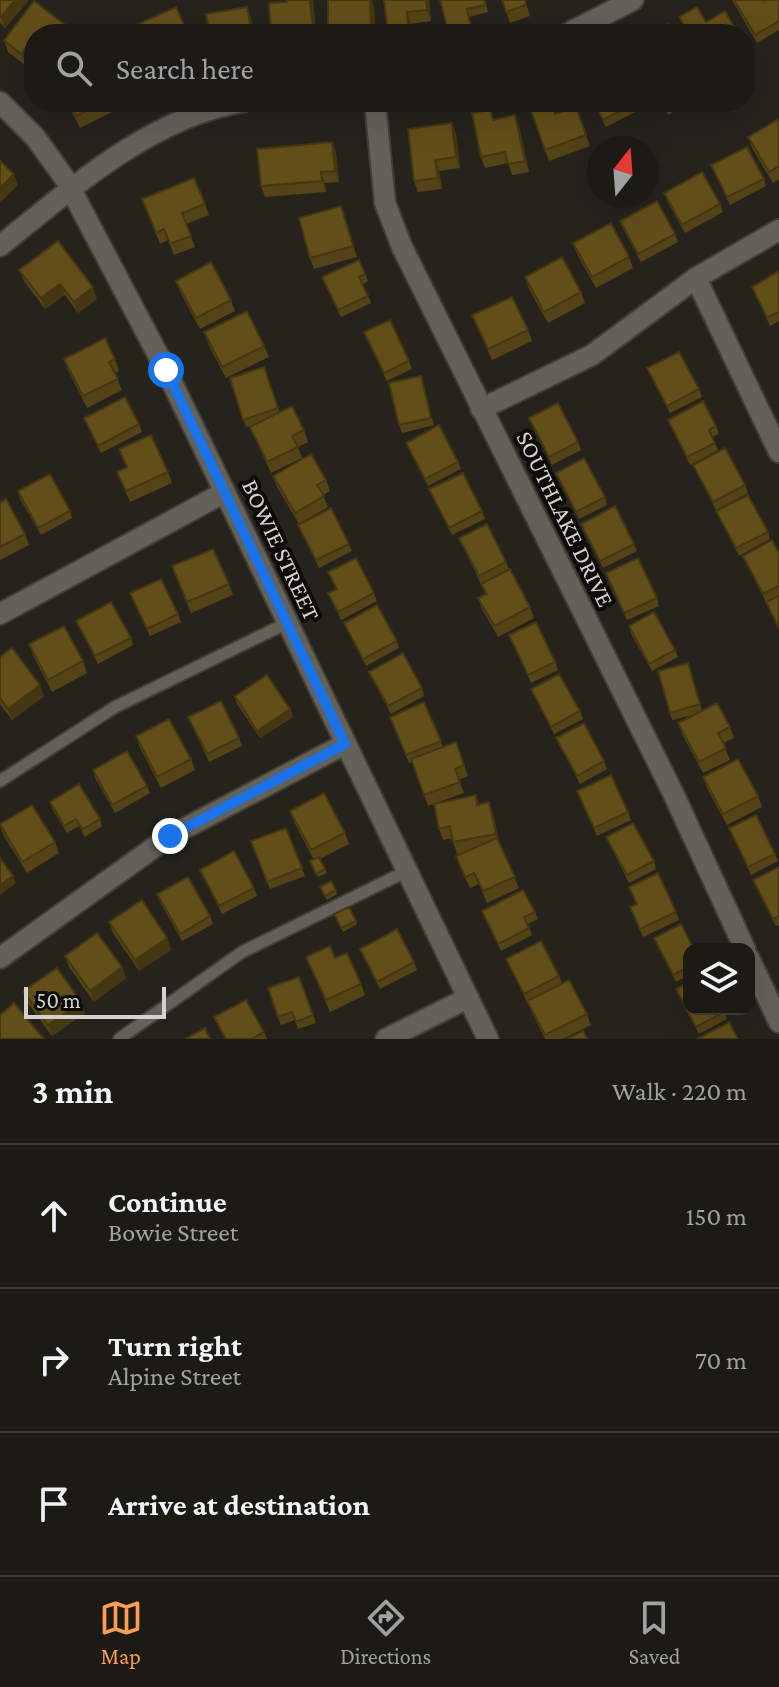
<!DOCTYPE html>
<html lang="en">
<head>
<meta charset="utf-8">
<style>
  :root { --surface:#1c1a15; --page:#25231e; --text:#f1f3f6; --muted:#a0a1a0; --line:#3a3834; --accent:#fd9d54 }
  body { margin:0; font-family:"Crimson Pro",serif; background:var(--page); color:var(--text) }
  .controls { position:absolute; right:24px; bottom:24px; display:grid; overflow:hidden; border-radius:16px; box-shadow:0 8px 32px #0002 }
  .controls button { width:72px; height:72px; display:grid; place-items:center; padding:0; border:0; border-bottom:2px solid var(--line); background:var(--surface); color:var(--text); font:40px sans-serif }
  .compass { position:absolute; left:587px; top:136px; width:72px; height:72px; border-radius:50%; background:var(--surface); box-shadow:0 8px 32px #0002; rotate:17deg }
  .scale { position:absolute; left:24px; bottom:20px; width:142px; box-sizing:border-box; padding-left:8px; border:4px solid #d4d2ce; border-top:0; font-size:22px; line-height:28px; white-space:nowrap; color:#d4d2ce; -webkit-text-stroke:6px #0d0c09; paint-order:stroke }
  .stop { position:absolute; width:24px; height:24px; margin:-18px; border:6px solid #1a73e8; border-radius:50%; background:#fff }
  .stop.end { background:#1a73e8; border-color:#fff; box-shadow:0 2px 8px #0008 }
  .list { margin:0; padding:0; list-style:none }
  h2 { display:flex; justify-content:space-between; align-items:center; height:104px; margin:0; padding:0 32px; font-size:34px }
  h2 small { font-size:26px; font-weight:400; color:var(--muted) }
  .list li { display:grid; grid-template-columns:52px 1fr auto; gap:24px; align-items:center; box-sizing:border-box; height:144px; padding:0 32px; border-top:2px solid var(--line) }
  .list b { display:block; font-size:30px; white-space:nowrap }
  .list p { margin:0; font-size:26px; white-space:nowrap; color:var(--muted) }
  .list em { font-size:26px; font-style:normal; color:var(--muted) }
  .icon { flex:none; width:44px; height:44px; fill:none; stroke:currentColor; stroke-width:2; stroke-linecap:round; stroke-linejoin:round }
  .map { position:relative; flex:none; width:779px; height:1039px; overflow:hidden }
  .search { position:absolute; background:var(--surface); box-shadow:0 8px 32px #0002; left:24px; right:24px; top:24px; height:88px; display:flex; align-items:center; gap:20px; box-sizing:border-box; padding:0 28px; border-radius:32px; color:var(--muted); font-size:30px }
  .sheet { height:536px; background:var(--surface) }
  nav { display:flex; justify-content:space-around; align-items:center; box-sizing:border-box; height:112px; border-top:2px solid var(--line); background:var(--surface); font-size:22px; color:var(--muted) }
  nav a { display:grid; justify-items:center; gap:4px }
  nav .on { color:var(--accent) }
  .map>svg:first-child { display:block }
</style>
</head>
<body>
<div class="map">
<svg width="779" height="1039" viewBox="0 0 779 1039">
  <rect width="100%" height="100%" fill="#25231c"/>
  <g fill="none" stroke-linecap="round" stroke-linejoin="round">
    <g stroke="#413f3a" stroke-width="15">
      <g id="lane">
        <path d="M0 781 115 707 287 623"/>
        <path d="M119 1039 242 952 407 871"/>
      </g>
    </g>
    <g stroke="#413f3a" stroke-width="24">
      <g id="street">
        <path d="M567 34 633 0"/>
        <path d="M0 102 35 137 66 180 166 370 488 1039"/>
        <path d="M375 102 385 203 402 247 673 793 745 949"/>
        <path d="M0 246C71 189 149 118 242 102"/>
        <path d="M696 278 779 452"/>
        <path d="M481 409 592 355 696 278 779 230"/>
        <path d="M0 614 225 492"/>
        <path d="M0 958 170 836 345 744"/>
        <path d="M749 958 779 1022"/>
        <path d="M386 1039 468 998"/>
      </g>
    </g>
    <use href="#lane" stroke="#646159" stroke-width="11"/>
    <use href="#street" stroke="#646159" stroke-width="20"/>
  </g>
  <g fill="#544316">
    <path d="M0 0H29L5 28 0 23Z"/>
    <path d="M313 0 316 34H271Z"/>
    <path d="M384 0H429L431 21 411 24 412 34H388Z"/>
    <path d="M440 0H485L488 12 469 17 474 34H449Z"/>
    <path d="M502 0H525L530 16 510 23Z"/>
    <path d="M732 0H762L763 1 779 0V30L757 43Z"/>
    <path d="M34 1 68 27 71 34H34V54L25 65 8 52 4 40Z"/>
    <path d="M374 7 375 34H328Z"/>
    <path d="M67 102H132L80 128Z"/>
    <path d="M593 102H641L643 108 606 127Z"/>
    <path d="M661 102H690L668 115Z"/>
    <path d="M576 107 590 146 549 161 545 150 555 114Z"/>
    <path d="M490 110 494 119 515 115 519 126 529 172 512 175 508 163 485 168 481 157Z"/>
    <path d="M779 119V179L773 183 752 148 748 137Z"/>
    <path d="M452 123 456 134 460 168 439 171 442 189 418 192 414 181Z"/>
    <path d="M332 142 336 153 339 182 325 183 326 192 265 197 261 186Z"/>
    <path d="M711 165 764 179 766 186 730 205Z"/>
    <path d="M664 193 720 204 723 212 685 233 667 201Z"/>
    <path d="M142 199 205 204 209 215 186 224 195 247 174 255 168 240 160 244Z"/>
    <path d="M345 217 357 257 314 269 310 258Z"/>
    <path d="M620 221 675 234 678 242 641 262 623 229Z"/>
    <path d="M573 243 629 257 633 268 596 288 577 254Z"/>
    <path d="M19 270 97 299 78 313 65 295 45 309 24 281Z"/>
    <path d="M779 271V321L770 326 752 287Z"/>
    <path d="M365 274 368 281 363 284 371 303 341 317 322 277Z"/>
    <path d="M525 277 581 292 585 303 548 323 529 289Z"/>
    <path d="M176 281 231 300 235 311 200 329 180 292Z"/>
    <path d="M472 315 528 330 532 341 492 360Z"/>
    <path d="M204 332 264 346 269 357 226 378 208 344Z"/>
    <path d="M364 332 409 361 412 369 387 381Z"/>
    <path d="M64 359H115L119 371 115 373 122 390 87 408 68 370Z"/>
    <path d="M264 367 280 413 304 430 308 442 298 447 302 458 271 473 250 427 259 423 246 427 230 378Z"/>
    <path d="M647 368 699 389 702 397 670 413Z"/>
    <path d="M421 376 434 425 402 433 399 425Z"/>
    <path d="M84 418 139 424 142 432 101 453Z"/>
    <path d="M529 418 578 442 581 450 552 465Z"/>
    <path d="M668 420 716 426 719 434 712 437 718 450 690 465Z"/>
    <path d="M406 443 458 462 461 469 428 486Z"/>
    <path d="M119 449 168 472 172 483 130 502 117 472 127 468Z"/>
    <path d="M693 465 745 485 748 493 716 510Z"/>
    <path d="M556 473 605 497 607 505 579 519Z"/>
    <path d="M273 476 326 480 330 491 323 495 328 507 299 524 277 487Z"/>
    <path d="M429 489 482 511 485 519 452 535Z"/>
    <path d="M18 491 70 511 72 518 41 535 20 499Z"/>
    <path d="M0 503 25 534 29 545 0 560Z"/>
    <path d="M716 511 768 532 770 539 739 556Z"/>
    <path d="M581 524 634 544 637 551 603 568Z"/>
    <path d="M298 525 349 544 352 551 319 568Z"/>
    <path d="M459 538 506 562 509 570 481 584Z"/>
    <path d="M779 553V595L766 602 743 556Z"/>
    <path d="M328 572 374 593 377 601 341 620 328 593 336 589Z"/>
    <path d="M606 574 657 598 659 606 627 620Z"/>
    <path d="M176 577 229 584 233 595 191 613Z"/>
    <path d="M481 584 530 607 534 618 498 637 482 609 478 598 485 594Z"/>
    <path d="M130 593 178 614 181 622 150 636Z"/>
    <path d="M76 621 131 638 133 645 98 664Z"/>
    <path d="M344 623 397 641 399 648 366 666Z"/>
    <path d="M629 626 675 650 678 657 652 671 631 634Z"/>
    <path d="M509 635 555 662 558 670 531 683Z"/>
    <path d="M29 644 83 661 87 673 52 692 33 655Z"/>
    <path d="M0 657 44 696 12 720 0 704Z"/>
    <path d="M691 670 702 711 730 727 734 738 723 743 730 760 703 773 682 734 678 723 697 714 672 720 670 713Z"/>
    <path d="M369 672 422 688 424 696 391 714 372 679Z"/>
    <path d="M531 689 580 711 583 719 554 734Z"/>
    <path d="M235 696 290 709 293 717 260 738 237 704Z"/>
    <path d="M424 702 443 747 456 742 468 776 459 780 464 793 428 806 412 762 409 763 390 717Z"/>
    <path d="M188 717 239 738 242 746 209 762Z"/>
    <path d="M136 736 191 759 195 770 161 788 140 748Z"/>
    <path d="M556 738 604 761 607 769 580 784Z"/>
    <path d="M93 770 147 786 150 793 115 813 95 778Z"/>
    <path d="M703 777 758 796 762 807 727 825 707 788Z"/>
    <path d="M577 791 628 812 631 820 597 836Z"/>
    <path d="M476 795 479 804 493 813 499 843 519 888 487 903 479 884 470 888 460 867 456 856 466 852 457 854 452 838 443 840 439 829Z"/>
    <path d="M50 802 100 819 102 826 85 837 79 826 67 833 52 809Z"/>
    <path d="M290 811 345 833 349 844 320 859 327 873 318 877 310 861 314 860 294 822Z"/>
    <path d="M0 826 55 842 59 853 27 873 4 836Z"/>
    <path d="M286 828 305 876 270 889 251 841Z"/>
    <path d="M729 828 775 854 778 861 751 875Z"/>
    <path d="M606 837 654 861 656 869 629 883Z"/>
    <path d="M779 867V925L776 926 753 880Z"/>
    <path d="M200 870 254 888 257 896 222 914Z"/>
    <path d="M320 887 336 890 337 894 327 900Z"/>
    <path d="M629 887 676 912 679 920 643 937 630 907 637 904Z"/>
    <path d="M157 894 210 916 213 924 182 941 160 902Z"/>
    <path d="M482 911 535 912 538 919 528 924 532 935 501 951Z"/>
    <path d="M334 914 356 921 357 924 343 932Z"/>
    <path d="M109 922 167 938 171 950 139 971 113 933Z"/>
    <path d="M654 938 689 949V975L676 982Z"/>
    <path d="M360 949 414 962 417 970 380 989Z"/>
    <path d="M65 956 122 967 126 978 94 1002 69 967Z"/>
    <path d="M306 957 335 958 361 984 365 995 330 1012Z"/>
    <path d="M506 959 559 976 562 983 587 1014 591 1025 563 1039H545Z"/>
    <path d="M299 977 316 1023 298 1029 295 1020 281 1025 268 988Z"/>
    <path d="M676 989 723 1009 727 1019 699 1034Z"/>
    <path d="M23 991 85 1013 52 1036 27 1002Z"/>
    <path d="M214 1017 264 1032 267 1039H225Z"/>
  </g>
  <g fill="#453712">
    <path d="M15 0H29L5 28 1 17Z"/>
    <path d="M310 0H313L316 34H315L313 28Z"/>
    <path d="M370 0H372L374 7 375 34H372L371 30Z"/>
    <path d="M426 0H429L431 21 427 10Z"/>
    <path d="M247 7 251 18 254 34H252Z"/>
    <path d="M407 12 411 24 412 34H409Z"/>
    <path d="M68 27 71 34H63Z"/>
    <path d="M34 37V54L25 65 21 54Z"/>
    <path d="M515 115 519 126 529 172 525 161Z"/>
    <path d="M452 123 456 134 460 168 456 157Z"/>
    <path d="M332 142 336 153 339 182 335 171Z"/>
    <path d="M435 160 439 171 442 189 438 178Z"/>
    <path d="M321 172 325 183 326 192 322 181Z"/>
    <path d="M14 174 18 185 0 203V188Z"/>
    <path d="M60 284 65 295 45 309 41 298Z"/>
    <path d="M93 287 97 299 78 313 74 302Z"/>
    <path d="M40 685 44 696 12 720 8 709Z"/>
    <path d="M290 709 293 717 260 738 257 731Z"/>
    <path d="M489 802 493 813 500 845 496 834Z"/>
    <path d="M13 876 16 883 0 895V885Z"/>
    <path d="M167 938 171 950 139 971 135 960Z"/>
    <path d="M122 967 126 978 94 1002 90 991Z"/>
    <path d="M81 1002 85 1013 52 1036 48 1025Z"/>
  </g>
  <g fill="#624e19" stroke="#453712" stroke-width="2">
    <path d="M0 0H15L1 17 0 16Z"/>
    <path d="M287 0H310L313 28 293 29V34H271L269 3 287 2Z"/>
    <path d="M328 0H370L371 30H350V34H328Z"/>
    <path d="M384 0H426L427 10 407 12 409 34H388Z"/>
    <path d="M440 0H484L486 5 467 9 471 28 449 34Z"/>
    <path d="M502 0H525L526 5 506 12Z"/>
    <path d="M734 0H762L763 1 765 0H779V21L755 35Z"/>
    <path d="M34 1 68 27 63 34H34V37L21 54 4 40Z"/>
    <path d="M176 7 188 34H142L138 24Z"/>
    <path d="M247 7 252 34H210L206 14Z"/>
    <path d="M697 7 706 22 725 11 738 34H689L679 17Z"/>
    <path d="M669 24 674 34H651Z"/>
    <path d="M69 102H105L76 116Z"/>
    <path d="M528 102H551L555 114 576 107 586 135 545 150Z"/>
    <path d="M594 102H637L603 120Z"/>
    <path d="M490 110 493 120 515 115 525 161 508 164 505 152 481 157 472 113Z"/>
    <path d="M779 119V166L769 172 748 137Z"/>
    <path d="M452 123 456 157 435 160 438 178 414 181 408 129Z"/>
    <path d="M332 142 335 171 321 172 322 181 261 186 257 149Z"/>
    <path d="M747 147 764 179 727 197 711 165Z"/>
    <path d="M0 161 14 174 0 188Z"/>
    <path d="M702 172 720 204 682 225 664 193Z"/>
    <path d="M194 178 205 204 182 213 191 236 170 244 164 229 156 233 142 199Z"/>
    <path d="M657 201 675 234 638 254 620 221Z"/>
    <path d="M341 206 353 246 310 258 299 218Z"/>
    <path d="M611 223 629 257 592 277 573 243Z"/>
    <path d="M58 241 93 287 74 302 60 284 41 298 19 270Z"/>
    <path d="M562 257 581 292 544 312 525 277Z"/>
    <path d="M359 260 365 274 359 277 368 296 338 310 322 277Z"/>
    <path d="M211 262 231 300 196 318 176 281Z"/>
    <path d="M779 271V312L767 318 752 287Z"/>
    <path d="M512 297 528 330 488 349 472 315Z"/>
    <path d="M247 311 264 346 222 367 204 332Z"/>
    <path d="M390 320 409 361 384 373 364 332Z"/>
    <path d="M105 338 115 359 109 362 118 379 83 396 64 359Z"/>
    <path d="M679 352 699 389 667 406 647 368Z"/>
    <path d="M264 367 278 408 243 420 230 378Z"/>
    <path d="M421 376 431 418 399 425 389 383Z"/>
    <path d="M125 397 139 424 98 446 84 418Z"/>
    <path d="M703 401 716 426 709 430 715 443 687 457 668 420Z"/>
    <path d="M558 403 578 442 549 457 529 418Z"/>
    <path d="M292 406 304 430 292 436 298 447 267 462 250 427Z"/>
    <path d="M439 425 458 462 425 479 406 443Z"/>
    <path d="M151 435 168 472 126 491 117 472 127 467 119 449Z"/>
    <path d="M725 448 745 485 713 502 693 465Z"/>
    <path d="M311 454 326 480 317 485 324 496 295 513 273 476Z"/>
    <path d="M584 458 605 497 576 512 556 473Z"/>
    <path d="M463 473 482 511 449 528 429 489Z"/>
    <path d="M50 474 70 511 38 528 18 491Z"/>
    <path d="M748 495 768 532 736 548 716 511Z"/>
    <path d="M6 499 25 534 0 547V503Z"/>
    <path d="M615 506 634 544 600 561 581 524Z"/>
    <path d="M331 508 349 544 316 560 298 525Z"/>
    <path d="M487 524 506 562 479 576 459 538Z"/>
    <path d="M772 540 779 553V586L763 594 743 556Z"/>
    <path d="M213 549 229 584 187 602 172 566Z"/>
    <path d="M356 558 374 593 338 612 328 593 337 589 328 572Z"/>
    <path d="M638 558 657 598 624 613 606 573Z"/>
    <path d="M510 569 530 607 494 626 478 598 487 594 481 584Z"/>
    <path d="M161 579 178 614 147 629 130 593Z"/>
    <path d="M779 596V628L766 602Z"/>
    <path d="M111 602 131 638 95 656 76 621Z"/>
    <path d="M377 605 397 641 363 659 344 623Z"/>
    <path d="M654 612 675 650 649 664 629 626Z"/>
    <path d="M536 622 555 662 528 675 509 635Z"/>
    <path d="M64 626 83 661 48 680 29 644Z"/>
    <path d="M12 648 40 685 8 709 0 698V657Z"/>
    <path d="M403 653 422 688 388 706 369 672Z"/>
    <path d="M688 663 700 704 670 713 658 671Z"/>
    <path d="M559 674 580 711 551 727 531 689Z"/>
    <path d="M267 675 290 709 257 731 235 696Z"/>
    <path d="M221 701 239 738 207 754 188 717Z"/>
    <path d="M424 702 441 741 406 755 390 717Z"/>
    <path d="M717 703 730 727 718 733 726 748 699 762 678 723Z"/>
    <path d="M169 719 191 759 157 777 136 736Z"/>
    <path d="M584 723 604 761 577 776 556 738Z"/>
    <path d="M456 742 464 765 455 769 460 782 424 795 411 759Z"/>
    <path d="M127 751 147 786 112 805 93 770Z"/>
    <path d="M738 759 758 796 723 814 703 777Z"/>
    <path d="M611 775 628 812 594 828 577 791Z"/>
    <path d="M79 784 100 819 83 829 76 819 64 826 50 802Z"/>
    <path d="M324 793 345 833 311 850 290 811Z"/>
    <path d="M476 795 477 805 489 802 496 834 453 842 450 826 439 829 434 804Z"/>
    <path d="M32 805 55 842 22 862 0 824Z"/>
    <path d="M756 815 775 854 748 867 729 828Z"/>
    <path d="M633 823 654 861 627 875 606 837Z"/>
    <path d="M286 828 302 868 267 882 251 841Z"/>
    <path d="M497 838 515 877 483 891 474 873 465 877 456 856Z"/>
    <path d="M234 851 254 888 219 906 200 870Z"/>
    <path d="M319 857 325 869 316 874 310 861Z"/>
    <path d="M0 858 13 876 0 885Z"/>
    <path d="M779 867V916L773 919 753 880Z"/>
    <path d="M658 873 676 912 640 929 630 907 637 904 629 887Z"/>
    <path d="M188 877 210 916 180 934 157 894Z"/>
    <path d="M331 881 336 890 325 896 320 887Z"/>
    <path d="M523 890 535 912 524 917 529 928 498 944 482 911Z"/>
    <path d="M142 900 167 938 135 960 109 922Z"/>
    <path d="M349 907 356 921 341 928 334 914Z"/>
    <path d="M681 924 694 949H689V966L673 975 654 938Z"/>
    <path d="M397 929 414 962 377 982 360 949Z"/>
    <path d="M97 933 122 967 90 991 65 956Z"/>
    <path d="M541 941 559 976 524 994 506 959Z"/>
    <path d="M330 946 335 958 347 953 361 984 326 1000 306 957Z"/>
    <path d="M57 968 81 1002 48 1025 23 991Z"/>
    <path d="M299 977 313 1015 296 1022 292 1012 278 1017 268 988Z"/>
    <path d="M569 980 587 1014 545 1035 527 1001Z"/>
    <path d="M689 982V1009H723L724 1012 696 1027 676 989Z"/>
    <path d="M246 1000 264 1032 251 1039H226L214 1017Z"/>
    <path d="M14 1003 44 1039H0V1015Z"/>
    <path d="M729 1022 738 1039H697Z"/>
    <path d="M205 1028 210 1039H185Z"/>
    <path d="M583 1031 587 1039H567Z"/>
  </g>
  <g fill="none" stroke-linecap="round" stroke-linejoin="round">
    <path stroke="#1a73e8" stroke-width="10" d="M166 370 345 744 170 836"/>
  </g>
  <g text-anchor="middle" stroke-width="8" stroke-linejoin="round" paint-order="stroke">
    <g font-size="24" fill="#d4d2ce" stroke="#0d0c09">
      <text transform="translate(565 519) rotate(64)" y="8">SOUTHLAKE DRIVE</text>
      <text transform="translate(281 550) rotate(65)" y="8">BOWIE STREET</text>
    </g>
  </g>
</svg>
<div class="controls">
<button><svg class="icon" aria-label="layers" viewBox="0 0 24 24"><path d="M12 4l9 5-9 5-9-5zM3 14l9 5 9-5"/></svg></button>
</div>
<svg class="compass" viewBox="-18 -18 36 36"><path d="M0-13l5 13h-10z" fill="#e53935"/><path d="M0 13l5-13h-10z" fill="#a0a1a0"/></svg>
<div class="scale">50 m</div>
<div class="stop" style="left:166px;top:370px"></div>
<div class="stop end" style="left:170px;top:836px"></div>
<div class="search"><svg class="icon" aria-label="search" viewBox="0 0 24 24"><circle cx="10" cy="10" r="6"/><path d="M15 15l6 6"/></svg>Search here</div>
</div>
<section class="sheet">
<h2>3 min<small>Walk · 220 m</small></h2>
<ul class="list">
<li><svg class="icon" aria-label="ahead" viewBox="0 0 24 24"><path d="M12 20V5M6 11l6-6 6 6"/></svg><div><b>Continue</b><p>Bowie Street</p></div><em>150 m</em></li>
<li><svg class="icon" aria-label="right" viewBox="0 0 24 24"><path d="M7 20v-9h11M14 6l5 5-5 5"/></svg><div><b>Turn right</b><p>Alpine Street</p></div><em>70 m</em></li>
<li><svg class="icon" aria-label="arrive" viewBox="0 0 24 24"><path d="M6 21V4h12l-3 4 3 4H6"/></svg><div><b>Arrive at destination</b></div></li>
</ul>
</section>
<nav>
<a class="on"><svg class="icon" aria-label="map" viewBox="0 0 24 24"><path d="M3 6l6-2 6 2 6-2v14l-6 2-6-2-6 2zM9 4v14M15 6v14"/></svg>Map</a>
<a><svg class="icon" aria-label="directions" viewBox="0 0 24 24"><path d="M12 3l9 9-9 9-9-9zM9 14v-3h6M13 9l2 2-2 2"/></svg>Directions</a>
<a><svg class="icon" aria-label="saved" viewBox="0 0 24 24"><path d="M7 4h10v16l-5-4-5 4z"/></svg>Saved</a>
</nav>
</body>
</html>
